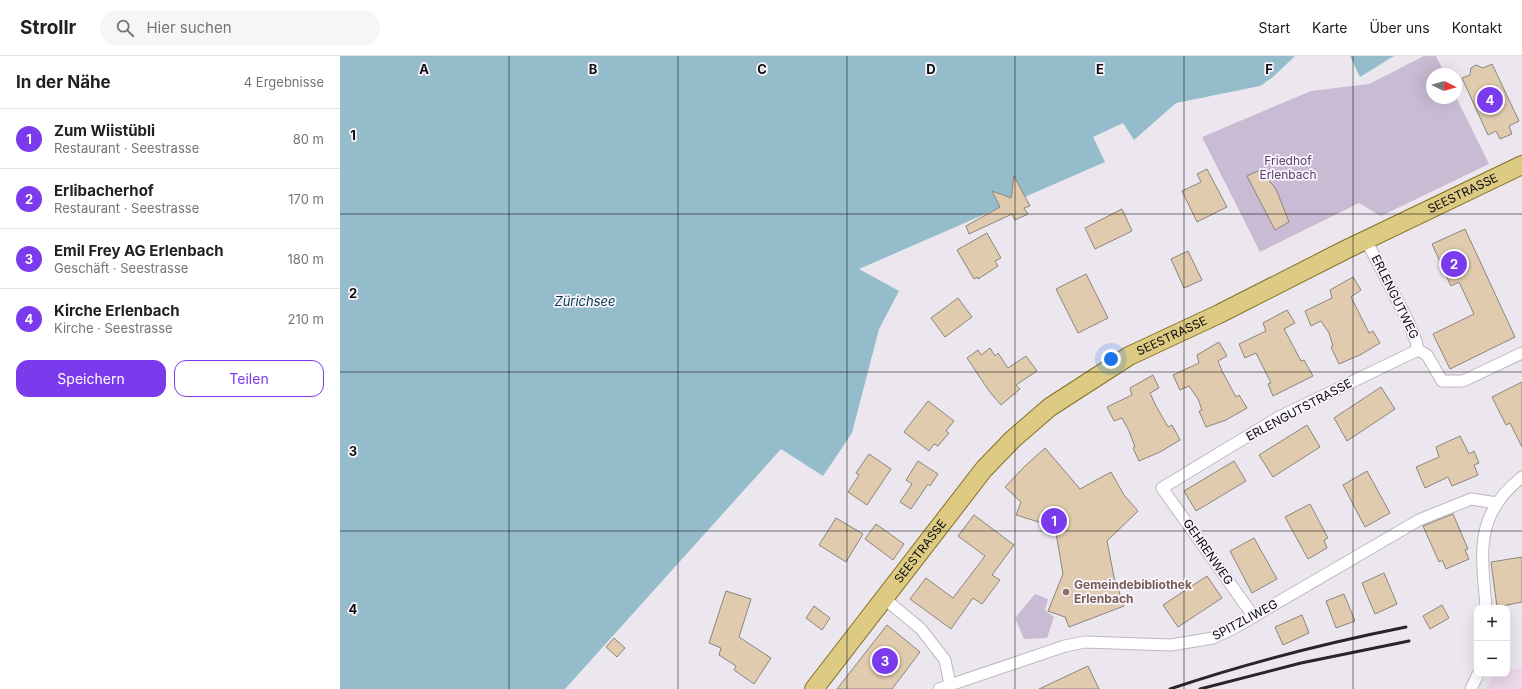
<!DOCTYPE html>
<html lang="de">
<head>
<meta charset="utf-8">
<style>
  :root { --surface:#fff; --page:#f6f6f6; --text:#202124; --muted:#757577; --line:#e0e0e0; --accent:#7c3aed }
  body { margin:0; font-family:Inter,sans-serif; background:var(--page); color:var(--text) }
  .controls { position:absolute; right:12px; bottom:12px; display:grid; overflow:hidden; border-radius:8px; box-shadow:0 4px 16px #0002 }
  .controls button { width:36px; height:36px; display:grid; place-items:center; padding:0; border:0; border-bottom:1px solid var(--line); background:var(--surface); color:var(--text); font:20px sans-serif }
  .compass { position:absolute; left:1086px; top:12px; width:36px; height:36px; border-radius:50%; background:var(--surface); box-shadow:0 4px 16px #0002; rotate:95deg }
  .you { position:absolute; left:771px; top:303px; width:14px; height:14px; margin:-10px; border:3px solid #fff; border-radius:50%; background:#1a73e8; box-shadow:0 0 0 6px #1a73e833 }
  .badge { display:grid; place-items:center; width:26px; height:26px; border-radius:50%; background:var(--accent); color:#fff; font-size:13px; font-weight:700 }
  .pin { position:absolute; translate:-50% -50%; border:2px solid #fff; box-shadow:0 1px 4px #0006 }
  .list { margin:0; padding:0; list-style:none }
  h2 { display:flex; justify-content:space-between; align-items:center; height:52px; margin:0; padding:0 16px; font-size:17px }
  h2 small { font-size:13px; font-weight:400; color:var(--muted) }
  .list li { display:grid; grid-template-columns:26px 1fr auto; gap:12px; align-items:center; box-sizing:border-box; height:60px; padding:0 16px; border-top:1px solid var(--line) }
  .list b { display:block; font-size:15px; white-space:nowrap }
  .list p { margin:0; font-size:13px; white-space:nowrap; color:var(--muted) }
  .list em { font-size:13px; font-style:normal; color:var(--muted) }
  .actions { display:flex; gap:8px; padding:12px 16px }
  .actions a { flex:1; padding:9px 0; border:1px solid var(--accent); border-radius:12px; text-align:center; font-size:14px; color:var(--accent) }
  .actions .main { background:var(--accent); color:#fff }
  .icon { flex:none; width:22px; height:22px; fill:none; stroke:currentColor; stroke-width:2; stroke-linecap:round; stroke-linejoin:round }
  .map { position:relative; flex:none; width:1182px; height:633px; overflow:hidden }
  header { display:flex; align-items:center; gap:24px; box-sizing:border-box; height:56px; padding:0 20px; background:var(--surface); border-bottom:1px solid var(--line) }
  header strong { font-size:19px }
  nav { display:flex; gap:22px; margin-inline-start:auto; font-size:14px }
  .search { width:280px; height:36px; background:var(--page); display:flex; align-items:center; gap:10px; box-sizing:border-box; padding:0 14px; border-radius:22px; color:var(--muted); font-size:15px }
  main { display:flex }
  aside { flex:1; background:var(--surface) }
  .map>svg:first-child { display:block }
</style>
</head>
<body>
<header>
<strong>Strollr</strong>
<div class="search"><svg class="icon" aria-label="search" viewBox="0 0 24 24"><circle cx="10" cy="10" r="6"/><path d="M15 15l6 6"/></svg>Hier suchen</div>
<nav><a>Start</a><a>Karte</a><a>Über uns</a><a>Kontakt</a></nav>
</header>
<main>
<aside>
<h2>In der Nähe<small>4 Ergebnisse</small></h2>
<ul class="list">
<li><span class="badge">1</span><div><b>Zum Wiistübli</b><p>Restaurant · Seestrasse</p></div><em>80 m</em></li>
<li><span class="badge">2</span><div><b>Erlibacherhof</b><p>Restaurant · Seestrasse</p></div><em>170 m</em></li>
<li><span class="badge">3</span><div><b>Emil Frey AG Erlenbach</b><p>Geschäft · Seestrasse</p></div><em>180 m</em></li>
<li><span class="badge">4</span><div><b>Kirche Erlenbach</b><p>Kirche · Seestrasse</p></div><em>210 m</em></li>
</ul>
<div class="actions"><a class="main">Speichern</a><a>Teilen</a></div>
</aside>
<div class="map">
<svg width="1182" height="633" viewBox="0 0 1182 633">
  <rect width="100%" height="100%" fill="#ece7ef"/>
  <path fill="#ebd8e9" d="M1182 613V633H1146L1154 618H1167V614Z"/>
  <g fill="#c9bbd3">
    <path d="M1084 0H1096L1105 18H1092V42L1116 41 1149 108 1041 160 1019 147 920 196 862 81 971 35 1029 28Z"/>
    <path d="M695 538 708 543 705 554 714 561 707 582 684 583 675 562Z"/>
  </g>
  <g fill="#95bcca">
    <path d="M0 0H955L933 21 920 30 836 47 794 84 783 67 753 81 765 106 519 213 559 235 539 273 512 377 483 420 441 393 225 633H0Z"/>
    <path d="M1010 0H1054L1020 21Z"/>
  </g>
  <g fill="#e1cbae" stroke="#8b857e">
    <path d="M1152 8 1179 65 1169 70 1172 78 1160 83 1156 75 1148 79 1122 22 1130 19 1131 12 1136 9 1143 12Z"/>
    <path d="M867 113 887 151 857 166 842 135 861 126 857 118Z"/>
    <path d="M920 114 936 133 949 166 935 174 907 120Z"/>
    <path d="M674 120 690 150 684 152 688 158 675 164 672 158 629 178 626 170 660 151 652 135 671 142Z"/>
    <path d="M782 153 792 175 755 193 745 172Z"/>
    <path d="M1125 173 1175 281 1110 313 1093 278 1134 258 1119 226 1111 230 1092 188Z"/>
    <path d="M647 177 661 202 655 205 658 210 652 214 638 223V221L634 223 617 194Z"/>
    <path d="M848 195 862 224 844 232 831 203Z"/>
    <path d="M746 218 768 262 738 277 716 233Z"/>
    <path d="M1013 221 1021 234 1011 241 1029 277 1033 275 1040 287 1020 299 999 308 991 291 993 290 989 277 981 265 971 270 965 255 992 242 990 234Z"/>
    <path d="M618 242 632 261 605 281 591 262Z"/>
    <path d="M947 254 955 267 944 273 961 305 964 304 973 320 933 340 928 328 931 327 916 297 905 302 899 288 926 275 923 267Z"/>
    <path d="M879 286 887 300 878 305 882 315 896 341 899 339 907 352 886 364 866 371 859 355 862 354 858 343 849 330 840 334 833 319 859 307 857 299Z"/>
    <path d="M650 292 655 300 658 297 668 312 686 300 697 315 676 329 680 333 661 349 649 335 627 302 638 294 641 299Z"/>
    <path d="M813 319 819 332 810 337 815 348 828 371 832 369 840 384 820 396 799 405 793 392 795 391 789 375 782 362 774 365 767 351 792 339 790 332Z"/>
    <path d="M1182 326V391L1170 367 1166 369 1152 341Z"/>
    <path d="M1041 331 1055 353 1007 385 994 362Z"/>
    <path d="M588 345 614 365 606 375 609 377 598 390 594 388 589 395 564 376Z"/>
    <path d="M967 369 980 391 933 421 919 399Z"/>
    <path d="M1120 380 1129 398 1134 395 1139 407 1134 409 1138 419 1112 430 1108 421 1085 432 1076 411 1099 401 1096 391Z"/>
    <path d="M705 392 740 433 771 416 784 439 798 455 767 485 774 521 784 550 729 571 725 561 708 555 723 518 715 471 676 459 681 446 665 431 685 410Z"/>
    <path d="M529 398 551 413 527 449 508 436 519 419 516 417Z"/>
    <path d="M578 405 598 418 590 430 588 428 571 453 560 446 572 428 566 424Z"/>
    <path d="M894 405 906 425 856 455 844 435Z"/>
    <path d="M1027 415 1050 457 1025 471 1003 429Z"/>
    <path d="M970 448 988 482 984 484 987 492 968 503 945 461Z"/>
    <path d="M1113 458 1128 493 1125 494 1129 503 1106 513 1102 504 1099 506 1083 470Z"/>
    <path d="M634 459 674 489 652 519 660 524 642 548 633 542 611 573 570 543 586 522 613 542 645 500 618 480Z"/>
    <path d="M496 462 523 478 506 506 479 489Z"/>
    <path d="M536 468 564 488 553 504 525 483Z"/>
    <path d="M914 482 937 523 912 537 890 495Z"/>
    <path d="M1182 501V546L1157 551 1151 506Z"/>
    <path d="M1044 517 1057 548 1035 558 1022 527Z"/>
    <path d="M867 520 882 542 838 571 823 549Z"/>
    <path d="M386 535 411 543 399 581 431 602 414 628 394 614 396 610 379 599 381 592 369 587Z"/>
    <path d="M1004 538 1015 565 996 572 986 545Z"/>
    <path d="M1102 549 1109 562 1090 573 1083 560Z"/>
    <path d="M474 550 490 562 482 574 466 562Z"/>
    <path d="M962 559 969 577 943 589 935 571Z"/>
    <path d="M547 569 580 596 552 633H497Z"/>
    <path d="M274 582 285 592 277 601 266 591Z"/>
    <path d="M748 610 759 633H699Z"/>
  </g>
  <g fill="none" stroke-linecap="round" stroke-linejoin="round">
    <g stroke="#bdb8c0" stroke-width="13">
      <g id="minor">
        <path d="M1026 184 1068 265 1076 285 1078 294"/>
        <path d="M1078 294 1087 299 1102 325H1123L1182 297"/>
        <path d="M545 543 581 573 605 604 610 629 599 633"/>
        <path d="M1146 552C1142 497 1133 460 1182 421"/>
        <path d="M914 561 822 432 939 361 1078 294"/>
        <path d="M610 629 725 590 745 586 831 589 873 582 894 572 1079 464 1131 443 1157 447"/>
        <path d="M1131 633 1138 618"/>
      </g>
    </g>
    <g stroke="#857024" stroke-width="20">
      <g id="primary">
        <path id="s1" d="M474 633 644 413 673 383 710 351 789 300 879 258 1007 193 1182 109"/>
      </g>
    </g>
    <use href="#minor" stroke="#fff" stroke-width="11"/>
    <use href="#primary" stroke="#ddca83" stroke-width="18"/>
    <g stroke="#272529" stroke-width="3">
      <path d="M830 633C907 607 986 587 1066 571"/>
      <path d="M860 633 961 607 1069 585"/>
    </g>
  </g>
  <path fill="none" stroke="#0d0c0f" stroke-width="1" stroke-opacity="0.55" d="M169 0V633M338 0V633M507 0V633M675 0V633M844 0V633M1013 0V633M0 158H1182M0 316H1182M0 475H1182"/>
  <circle fill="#8d6e63" stroke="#f9f4fd" stroke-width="1.5" cx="726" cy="536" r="4"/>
  <g text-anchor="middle" stroke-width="3.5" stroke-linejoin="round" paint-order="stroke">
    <g font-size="12" fill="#5a406b" stroke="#f9f4fd">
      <text x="948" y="109">Friedhof<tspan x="948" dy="14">Erlenbach</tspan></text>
    </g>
    <g font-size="12" fill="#0d0c0f" stroke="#f9f4fd">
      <text dy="4" stroke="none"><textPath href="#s1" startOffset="834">SEESTRASSE</textPath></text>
      <text transform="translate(1055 241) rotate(64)" y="4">ERLENGUTWEG</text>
      <text dy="4" stroke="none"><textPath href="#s1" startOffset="510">SEESTRASSE</textPath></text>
      <text transform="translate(959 354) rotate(-28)" y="4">ERLENGUTSTRASSE</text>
      <text dy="4" stroke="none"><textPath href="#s1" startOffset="174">SEESTRASSE</textPath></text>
      <text transform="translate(868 496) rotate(55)" y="4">GEHRENWEG</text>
      <text transform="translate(905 564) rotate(-28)" y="4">SPITZLIWEG</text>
    </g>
    <g font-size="12" font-weight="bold" fill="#785e54" stroke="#f9f4fd" text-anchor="start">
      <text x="734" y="533">Gemeindebibliothek<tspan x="734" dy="14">Erlenbach</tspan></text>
    </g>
    <g font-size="13" font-style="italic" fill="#013c4c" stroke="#f9f4fd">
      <text x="245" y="250">Zürichsee</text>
    </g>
  </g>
  <g font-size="13" text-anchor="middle" font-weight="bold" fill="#0d0c0f" stroke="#f9f4fd" stroke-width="3.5" stroke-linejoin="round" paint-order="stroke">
    <text x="84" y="18">A</text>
    <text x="253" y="18">B</text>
    <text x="422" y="18">C</text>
    <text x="591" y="18">D</text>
    <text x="760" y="18">E</text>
    <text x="929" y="18">F</text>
    <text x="13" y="84">1</text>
    <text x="13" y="242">2</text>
    <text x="13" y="400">3</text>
    <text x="13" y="558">4</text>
  </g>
</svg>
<div class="controls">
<button>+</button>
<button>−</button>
</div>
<svg class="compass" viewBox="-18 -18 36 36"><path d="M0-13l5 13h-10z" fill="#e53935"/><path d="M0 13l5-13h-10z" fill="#757577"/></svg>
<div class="you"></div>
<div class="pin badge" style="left:714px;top:465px">1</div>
<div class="pin badge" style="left:1114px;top:208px">2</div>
<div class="pin badge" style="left:545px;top:605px">3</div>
<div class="pin badge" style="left:1150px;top:44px">4</div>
</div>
</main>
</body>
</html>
